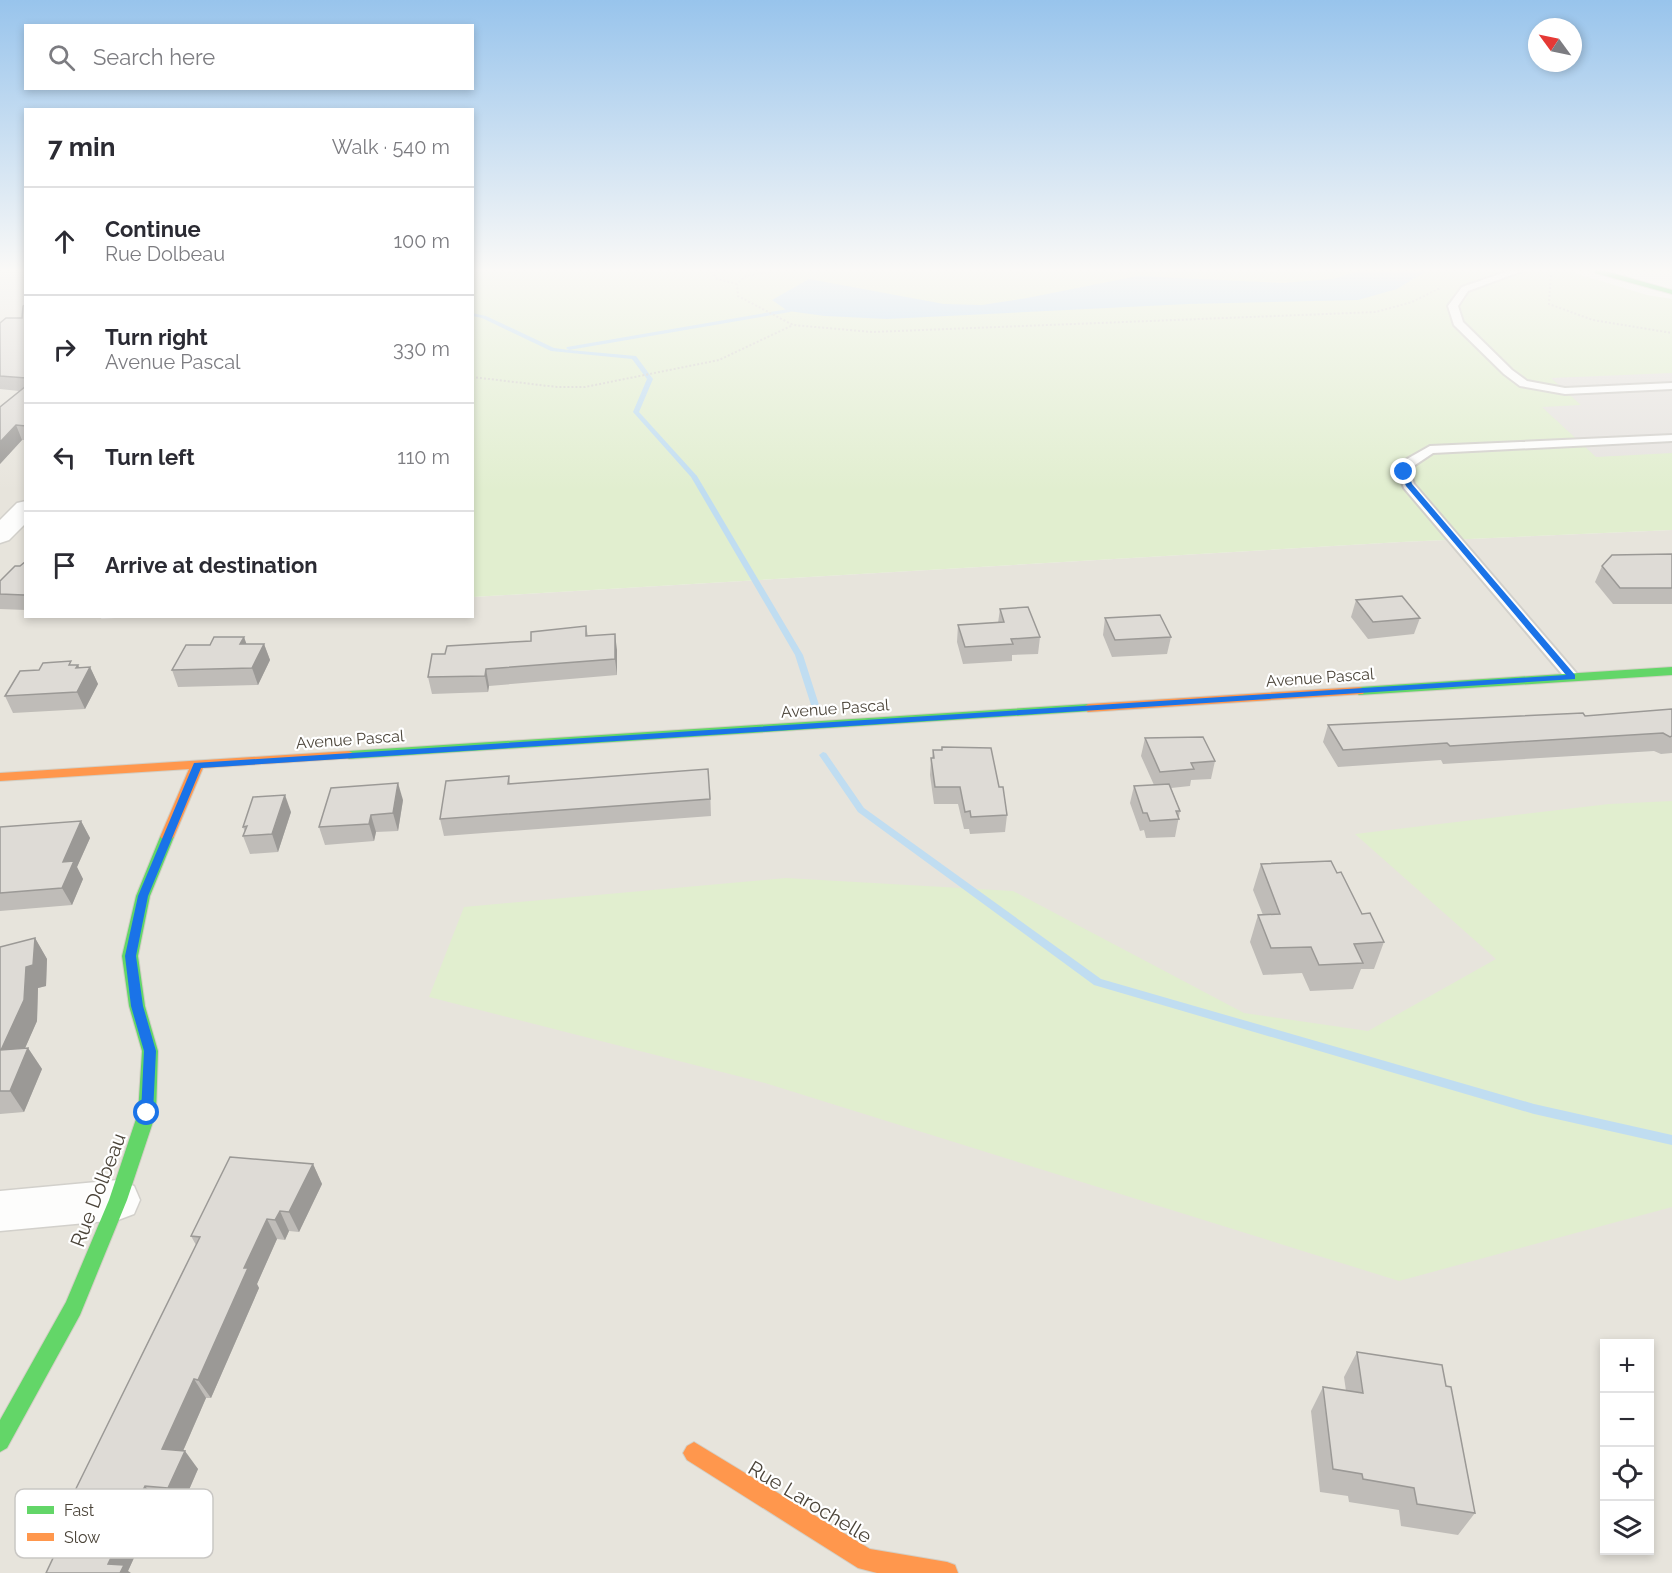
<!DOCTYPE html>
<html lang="en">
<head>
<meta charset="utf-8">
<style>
  :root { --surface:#fff; --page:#f2f2f3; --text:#2b2b33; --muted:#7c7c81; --line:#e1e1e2 }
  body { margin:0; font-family:Raleway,sans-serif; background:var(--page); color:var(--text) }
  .controls { position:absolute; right:18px; bottom:18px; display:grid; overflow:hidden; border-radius:0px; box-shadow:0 3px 9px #0003 }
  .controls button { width:54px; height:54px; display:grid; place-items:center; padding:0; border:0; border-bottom:2px solid var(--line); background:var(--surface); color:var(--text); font:30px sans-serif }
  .compass { position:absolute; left:1528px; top:18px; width:54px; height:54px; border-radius:50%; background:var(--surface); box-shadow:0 3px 9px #0003; rotate:303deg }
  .stop { position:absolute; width:18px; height:18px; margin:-14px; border:4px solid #1a73e8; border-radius:50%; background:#fff }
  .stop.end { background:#1a73e8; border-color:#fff; box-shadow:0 2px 6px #0008 }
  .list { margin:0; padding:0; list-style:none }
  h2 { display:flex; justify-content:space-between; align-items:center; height:78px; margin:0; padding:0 24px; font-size:26px }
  h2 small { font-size:20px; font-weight:400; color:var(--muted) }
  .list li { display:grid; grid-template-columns:39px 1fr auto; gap:18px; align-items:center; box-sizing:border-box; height:108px; padding:0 24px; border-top:2px solid var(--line) }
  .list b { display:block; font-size:22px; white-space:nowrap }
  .list p { margin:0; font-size:20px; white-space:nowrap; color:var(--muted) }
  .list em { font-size:20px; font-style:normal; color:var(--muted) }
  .icon { flex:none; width:33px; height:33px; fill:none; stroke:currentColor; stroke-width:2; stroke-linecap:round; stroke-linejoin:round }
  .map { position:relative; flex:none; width:1672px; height:1573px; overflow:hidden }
  .search { position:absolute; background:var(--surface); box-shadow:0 3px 9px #0003; left:24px; top:24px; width:450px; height:66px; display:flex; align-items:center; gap:15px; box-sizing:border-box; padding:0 21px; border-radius:0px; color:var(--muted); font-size:22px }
  .panel { position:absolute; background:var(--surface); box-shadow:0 3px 9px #0003; left:24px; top:108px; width:450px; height:510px; border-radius:0px }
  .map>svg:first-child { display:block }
</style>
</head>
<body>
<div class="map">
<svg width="1672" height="1573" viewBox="0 0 1672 1573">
  <rect width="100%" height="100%" fill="#f4f2ee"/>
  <path fill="#e7e4dc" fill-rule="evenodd" d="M0 271H25L26 616 102 617 101 619 143 616H472L473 597 1401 542 1672 530V1573H0ZM1604 1344H1650V1550H1604Z"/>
  <g fill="#e1eecf">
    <path d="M473 271H1568L1647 295 1672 299V530L1401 542 473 597Z"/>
    <path d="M1672 801V1207L1399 1281 765 1083 429 997 464 907 786 878 1013 891 1244 1013 1368 1031 1496 959 1355 834 1609 804Z"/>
  </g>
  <path fill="#e6e3df" d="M1672 373V453L1596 457 1542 407 1581 405 1551 378Z"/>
  <path fill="#c0ddf1" d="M1359 271H1426L1397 289 1358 300 1188 304 887 319 825 316 788 311 772 300 809 279 944 304 982 305 1027 298 1138 276 1282 283 1333 279Z"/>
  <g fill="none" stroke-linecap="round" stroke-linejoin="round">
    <g fill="#c0ddf1" fill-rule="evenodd">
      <path d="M788 309 791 311 790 312 569 350 636 356 653 379 639 412 697 476 803 655 819 705 815 708 811 705 795 655 691 477 633 412 647 379 632 359 551 351 482 318 472 316V313L486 316 554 348 569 350 566 348 567 347Z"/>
      <path d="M823 752 826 753 864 808 1101 979 1534 1104 1672 1135V1145L1534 1114 1094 985 858 812 819 755Z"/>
    </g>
    <g stroke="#d2d0cb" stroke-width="4">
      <g id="lane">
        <path d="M1509 271H1522L1468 291 1458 306 1463 322 1512 370 1527 381 1565 388 1672 383V389L1565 394 1520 386 1504 374 1454 325 1448 306 1462 287Z"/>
        <path d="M1672 435V441L1433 453 1415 465 1410 472 1414 484 1577 674 1579 677 1577 680H1567L1404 488 1398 472 1407 459 1430 446Z"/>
      </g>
    </g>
    <g stroke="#d2d0cb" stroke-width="3">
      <g id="street">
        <path d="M26 501V523L9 540 0 543V520L17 503Z"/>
        <path d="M118 1180 134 1186 140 1200 134 1214 118 1220 0 1231V1191Z"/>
      </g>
    </g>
    <g stroke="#d3cfc5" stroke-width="2">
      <g id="fast">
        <path d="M1595 271H1605L1672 290V294L1595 273Z"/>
        <path d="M1672 667V675L1359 695 1353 691 1359 687Z"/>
        <path d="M1088 704 1094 708 1092 711 349 759 342 755 349 751Z"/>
        <path d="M167 832 174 837 150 896 138 956 145 1006 158 1051 156 1113 127 1200 80 1315 7 1448 0 1452V1420L66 1302 109 1200 138 1113 142 1051 129 1006 122 956 136 896 160 837Z"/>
      </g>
    </g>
    <g stroke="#d3cfc5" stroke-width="2">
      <g id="slow">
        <path d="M1359 687 1363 688 1365 691 1363 694 1088 712 1082 708 1088 704Z"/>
        <path d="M349 751 356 755 354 758 203 768 174 837 167 842 160 837 189 769 0 781V773Z"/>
        <path d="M694 1442 870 1549 947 1562 955 1565 958 1573H877L858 1568 687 1460 683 1453 687 1446Z"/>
      </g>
    </g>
    <g stroke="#d3d2cc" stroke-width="2" stroke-dasharray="2 2" stroke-linecap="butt">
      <path d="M712 271 717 279 737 284"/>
      <path d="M774 271 746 276 737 284 738 296 793 325 872 332 1376 312 1412 302 1440 288"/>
      <path d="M1551 271 1549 304 1593 320 1672 333"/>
      <path d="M472 377 557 387H585L719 360 793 325"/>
    </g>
    <use href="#lane" fill="#fdfdfc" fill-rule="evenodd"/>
    <use href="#street" fill="#fdfdfc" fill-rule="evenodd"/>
    <use href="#fast" fill="#63d668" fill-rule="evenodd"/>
    <use href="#slow" fill="#ff974d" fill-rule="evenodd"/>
  </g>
  <g fill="#bfbcb8">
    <path d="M26 305V440H22L0 464 19 391 0 389V323L22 318Z"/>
    <path d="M1672 554V604H1613L1595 582 1602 566Z"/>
    <path d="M26 561V610L0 609V581L20 566Z"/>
    <path d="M1356 600 1420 618 1414 634 1368 639 1351 617Z"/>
    <path d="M1000 609 1040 637 1038 654 1012 655V661L963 664 957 642 958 625 998 623Z"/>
    <path d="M1105 618 1171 637 1167 654 1112 657 1103 635Z"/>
    <path d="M586 626 588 636 617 650V675L489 686 488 692 432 694 428 677 531 641Z"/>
    <path d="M244 637 246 644H264L270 660 258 685 178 687 172 670 210 645Z"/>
    <path d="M78 665 79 668 90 667 98 684 85 709 13 713 5 696 39 670Z"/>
    <path d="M1672 709V753L1661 754 1654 751 1443 764 1441 760 1338 767 1323 742 1328 725 1585 716Z"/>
    <path d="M1145 738 1215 761 1211 779 1191 780 1190 786 1171 788 1180 811 1175 837 1146 838 1144 830 1140 831 1130 803 1134 786 1154 785 1141 756Z"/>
    <path d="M942 747 999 787 1007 815 1005 832 970 834 969 829H964L958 804H934L930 775 931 758H932L933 750H941Z"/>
    <path d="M509 776 510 783 710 787 711 816 444 836 440 819Z"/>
    <path d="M403 800 398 831 376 832 374 841 325 845 319 827Z"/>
    <path d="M291 812 278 852 250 854 243 836 245 832 243 827Z"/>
    <path d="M81 821 90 838 77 867 83 879 72 905 0 911V827Z"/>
    <path d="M1261 864 1337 873 1362 914 1384 942 1374 969H1361L1353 989 1310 991 1302 973 1263 975 1250 942 1258 915H1263L1253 890Z"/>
    <path d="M35 938 47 959 46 986 38 988 37 1021 25 1048H28L42 1069 24 1112 0 1114V947Z"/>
    <path d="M313 1164 322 1184 299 1232 289 1231 285 1240 277 1239 257 1284 259 1288 211 1398H206L183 1451 198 1469 182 1506 159 1503 128 1571 131 1573 67 1528 60 1521 196 1245 191 1236Z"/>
    <path d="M1357 1352 1446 1386 1475 1513 1458 1535 1401 1526 1399 1510 1349 1502 1348 1496 1320 1492 1311 1411 1323 1387 1346 1391 1344 1377Z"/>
  </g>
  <g fill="#9b9996">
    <path d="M16 425 22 440 0 464V442Z"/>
    <path d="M615 634 617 650V675L615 659Z"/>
    <path d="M244 637 250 654 240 644Z"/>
    <path d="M264 644 270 660 258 685 252 668Z"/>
    <path d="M78 665 84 679 90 667 98 684 85 709 77 692 76 668Z"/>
    <path d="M486 669 489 686 488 692 485 676Z"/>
    <path d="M398 783 403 800 398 831 393 813Z"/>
    <path d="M285 795 291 812 278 852 272 834Z"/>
    <path d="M371 815 376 832 374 841 369 824Z"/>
    <path d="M81 821 90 838 77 867 83 879 72 905 62 888 63 862Z"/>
    <path d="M35 938 47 959 46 986 38 988 37 1021 15 1071 1 1050Z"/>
    <path d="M28 1048 42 1069 24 1112 10 1091Z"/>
    <path d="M313 1164 322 1184 299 1232 289 1212Z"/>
    <path d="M280 1211 289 1231 285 1240 275 1220Z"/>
    <path d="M267 1219 277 1239 257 1284 259 1288 211 1398 198 1380 244 1268Z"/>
    <path d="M194 1379 206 1398 176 1467 162 1449Z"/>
    <path d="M185 1451 198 1469 182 1506 168 1488Z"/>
    <path d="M145 1486 159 1503 128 1571 131 1573H116L108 1564Z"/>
  </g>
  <g fill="#dedbd6" stroke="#9b9996" stroke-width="1.5">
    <path d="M26 305V378L0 376V323L6 318H22L23 306Z"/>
    <path d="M26 386V426L16 425 0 442V407Z"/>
    <path d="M1672 554V588H1620L1602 566 1612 555Z"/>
    <path d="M26 561V594L24 595 0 594V581L15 566H20Z"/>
    <path d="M1402 596 1420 618 1373 622 1356 600Z"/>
    <path d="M1028 607 1040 637 1011 639 1013 644 965 647 958 625 1004 622 1000 609Z"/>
    <path d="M1160 615 1171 637 1115 640 1105 618Z"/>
    <path d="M586 626V636L615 634V659L486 669 485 676 428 677 432 654H445L447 646 531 641V632Z"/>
    <path d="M214 637H244L240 644H264L252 668 172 670 186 645H210Z"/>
    <path d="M71 661 69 665H78L76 668 90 667 77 692 5 696 20 671 39 670 43 663Z"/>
    <path d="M1672 709V736L1670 737 1663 733 1450 746 1447 743 1343 750 1328 725 1583 713 1585 716Z"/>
    <path d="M1203 737 1215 761 1191 763 1194 769 1160 772 1145 738Z"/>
    <path d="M942 747 991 748 999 787H1003L1007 815 971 817 970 811 965 812 960 787H935L931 758H934L933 750H942Z"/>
    <path d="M708 769 710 799 440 819 446 781 509 776 508 784Z"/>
    <path d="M398 783 393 813 371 815 369 824 319 827 331 788Z"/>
    <path d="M1169 784 1180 811H1176L1179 819 1150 821 1147 813H1143L1134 786Z"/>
    <path d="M285 795 272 834 243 836 247 826 243 827 253 797Z"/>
    <path d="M81 821 63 862 74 861 62 888 0 893V827Z"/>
    <path d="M1331 861 1337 873 1341 872 1362 914 1370 913 1384 942 1354 944 1363 963 1319 965 1311 947 1271 948 1258 915 1280 914 1261 864Z"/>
    <path d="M35 938 33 965 26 967 24 1000 1 1050 28 1048 10 1091H0V947Z"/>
    <path d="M230 1157 313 1164 289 1212 280 1211 275 1220 267 1219 244 1268H248L198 1380 194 1379 162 1449 185 1451 168 1488 145 1486 108 1564 124 1565 120 1573H46L70 1522 60 1521 200 1237 191 1236Z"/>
    <path d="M1357 1352 1442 1365 1446 1386 1451 1387 1475 1513 1417 1504 1414 1488 1363 1479 1362 1474 1333 1469 1323 1387 1363 1393Z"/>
  </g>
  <linearGradient id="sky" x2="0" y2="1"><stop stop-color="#98c4ec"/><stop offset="0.55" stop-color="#faf9f7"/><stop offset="1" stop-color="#faf9f7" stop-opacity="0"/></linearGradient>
  <rect width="1672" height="491" fill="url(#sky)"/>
  <path fill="#1a73e8" d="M1404 470 1408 472 1412 484 1575 675V679L201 768 148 896 136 956 143 1006 156 1051 153 1113 147 1118 143 1117 141 1113 144 1051 131 1006 125 956 138 896 194 763 1566 675 1406 486 1400 472Z"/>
  <g text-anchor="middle" stroke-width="4.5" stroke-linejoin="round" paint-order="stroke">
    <g font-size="16" fill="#4b4439" stroke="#fff">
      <text transform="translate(1320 677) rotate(-4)" y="6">Avenue Pascal</text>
      <text transform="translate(835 708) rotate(-4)" y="6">Avenue Pascal</text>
      <text transform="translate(350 739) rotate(-4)" y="6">Avenue Pascal</text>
    </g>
    <g font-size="20" fill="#4b4439" stroke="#fff">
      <text transform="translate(98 1190) rotate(-69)" y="7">Rue Dolbeau</text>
      <text transform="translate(810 1502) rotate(31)" y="7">Rue Larochelle</text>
    </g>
  </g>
  <rect x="15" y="1489" width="198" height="69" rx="9" fill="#fff" stroke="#c9c7c4" stroke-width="1.5"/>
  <rect x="27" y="1506" width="27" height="8" fill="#63d668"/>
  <rect x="27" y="1533" width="27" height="8" fill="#ff974d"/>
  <g font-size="16" fill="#4b4439">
    <text x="64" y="1516">Fast</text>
    <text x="64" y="1543">Slow</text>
  </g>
</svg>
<div class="controls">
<button>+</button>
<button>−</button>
<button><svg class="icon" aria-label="locate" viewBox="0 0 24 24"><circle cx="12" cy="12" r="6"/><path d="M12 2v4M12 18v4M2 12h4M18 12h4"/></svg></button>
<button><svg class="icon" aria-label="layers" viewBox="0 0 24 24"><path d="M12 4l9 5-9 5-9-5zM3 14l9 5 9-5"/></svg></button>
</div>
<svg class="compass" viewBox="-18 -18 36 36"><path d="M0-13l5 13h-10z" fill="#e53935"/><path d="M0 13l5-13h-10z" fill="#7c7c81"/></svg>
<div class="stop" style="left:147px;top:1113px"></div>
<div class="stop end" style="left:1404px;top:472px"></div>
<div class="search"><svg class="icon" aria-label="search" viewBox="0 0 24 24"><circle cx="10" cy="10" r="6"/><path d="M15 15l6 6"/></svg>Search here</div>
<section class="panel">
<h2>7 min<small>Walk · 540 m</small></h2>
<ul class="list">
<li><svg class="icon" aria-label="ahead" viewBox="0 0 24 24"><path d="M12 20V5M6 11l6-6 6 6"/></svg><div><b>Continue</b><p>Rue Dolbeau</p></div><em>100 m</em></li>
<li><svg class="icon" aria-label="right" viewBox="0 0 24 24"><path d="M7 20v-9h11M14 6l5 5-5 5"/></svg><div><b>Turn right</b><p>Avenue Pascal</p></div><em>330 m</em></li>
<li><svg class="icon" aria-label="left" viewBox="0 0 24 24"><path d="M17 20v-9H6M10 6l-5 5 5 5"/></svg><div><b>Turn left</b></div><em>110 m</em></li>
<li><svg class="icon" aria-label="arrive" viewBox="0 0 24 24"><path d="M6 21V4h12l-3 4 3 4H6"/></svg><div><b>Arrive at destination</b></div></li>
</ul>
</section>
</div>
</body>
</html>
